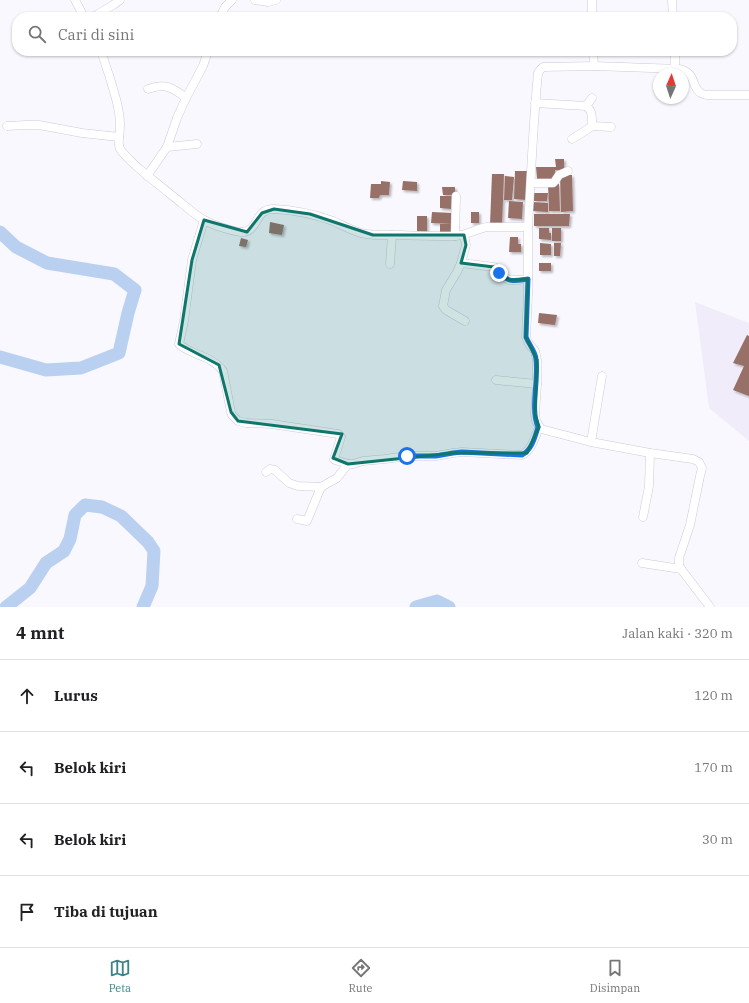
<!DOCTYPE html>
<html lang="id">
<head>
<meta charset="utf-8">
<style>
  :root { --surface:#fff; --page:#f2f2f2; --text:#202124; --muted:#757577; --line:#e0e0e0; --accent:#3a8288 }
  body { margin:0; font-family:"IBM Plex Serif",serif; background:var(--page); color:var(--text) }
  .compass { position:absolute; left:653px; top:68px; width:36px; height:36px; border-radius:50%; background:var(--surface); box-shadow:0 1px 3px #0004; rotate:3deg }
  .stop { position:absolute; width:12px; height:12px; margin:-9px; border:3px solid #1a73e8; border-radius:50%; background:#fff }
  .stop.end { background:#1a73e8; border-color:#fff; box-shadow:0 1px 4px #0008 }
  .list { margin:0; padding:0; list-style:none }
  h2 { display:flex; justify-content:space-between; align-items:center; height:52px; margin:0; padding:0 16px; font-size:17px }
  h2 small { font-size:13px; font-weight:400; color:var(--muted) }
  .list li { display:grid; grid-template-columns:26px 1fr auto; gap:12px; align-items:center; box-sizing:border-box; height:72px; padding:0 16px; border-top:1px solid var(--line) }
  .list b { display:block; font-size:15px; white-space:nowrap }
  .list em { font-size:13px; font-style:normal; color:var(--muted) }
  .icon { flex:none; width:22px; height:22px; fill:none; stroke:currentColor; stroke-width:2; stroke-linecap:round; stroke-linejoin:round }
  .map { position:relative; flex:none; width:749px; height:607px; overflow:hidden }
  .search { position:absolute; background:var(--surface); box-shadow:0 1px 3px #0004; left:12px; right:12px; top:12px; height:44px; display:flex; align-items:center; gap:10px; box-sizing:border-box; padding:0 14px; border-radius:16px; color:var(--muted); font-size:15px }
  .sheet { height:340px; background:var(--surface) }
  nav { display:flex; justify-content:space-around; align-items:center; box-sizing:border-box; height:56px; border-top:1px solid var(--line); background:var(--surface); font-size:11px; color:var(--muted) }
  nav a { display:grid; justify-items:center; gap:2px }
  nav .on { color:var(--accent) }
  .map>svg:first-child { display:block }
</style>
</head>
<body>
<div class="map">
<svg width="749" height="607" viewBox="0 0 749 607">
  <defs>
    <filter id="shadow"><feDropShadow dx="2" dy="2" stdDeviation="1" flood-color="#0004"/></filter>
  </defs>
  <rect width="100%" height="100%" fill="#faf8ff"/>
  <path fill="#f0ecfa" d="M695 302 749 323V441L709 408Z"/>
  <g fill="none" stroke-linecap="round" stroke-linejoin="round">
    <g stroke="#b9d0f0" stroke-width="13">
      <path d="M0 232 16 247 47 263 114 274 135 290 128 313 119 353 81 368 46 370 0 357"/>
      <path d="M6 607 30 588 46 563 64 551 70 539 75 515 85 505 102 507 121 516 148 542 154 551 152 586 143 607"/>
      <path d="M416 607 437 601 449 607"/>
    </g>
  </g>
  <g fill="#977167" filter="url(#shadow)">
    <path d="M555 159H564V170H555V179H537L536 167H556Z"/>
    <path d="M515 171H528L526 200 514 199Z"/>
    <path d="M492 174H504L502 225H490Z"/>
    <path d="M560 175H572L573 211 561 212Z"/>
    <path d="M505 176 514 177 512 200H504Z"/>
    <path d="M381 181 390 182 389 195H380L379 198H370L371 184H381Z"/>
    <path d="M403 181 417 182V191L402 190Z"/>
    <path d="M548 184H559L560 211H549Z"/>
    <path d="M442 187H455V195H443Z"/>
    <path d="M534 193H548L547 201H534Z"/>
    <path d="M440 196H452L451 209 440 208Z"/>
    <path d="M509 201 523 202 522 219 508 218Z"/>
    <path d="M533 202 548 203V212L533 211Z"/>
    <path d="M432 212 453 213 452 224 431 223Z"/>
    <rect x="471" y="212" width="8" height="11"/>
    <path d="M534 214H570L569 226H534Z"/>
    <rect x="417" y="216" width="10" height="16"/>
    <path d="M270 222 284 225 282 235 269 233Z"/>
    <rect x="440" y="224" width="13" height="10"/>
    <path d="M539 228H549V233H551V240L539 239Z"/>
    <rect x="552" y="228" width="9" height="13"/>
    <path d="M510 237H518V244H521V252H509Z"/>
    <path d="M241 238 248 240 246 247 239 246Z"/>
    <path d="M540 243 551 244V255H540Z"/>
    <path d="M554 243H561L560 256H554Z"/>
    <rect x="539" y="263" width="12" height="8"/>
    <path d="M539 313 557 315 555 325 538 323Z"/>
    <path d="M747 335 749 336V396L733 390 744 366 733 363Z"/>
  </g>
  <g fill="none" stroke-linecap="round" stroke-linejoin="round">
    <g stroke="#cdc9d8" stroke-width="9">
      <g id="minor">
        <path d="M75 0 84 17"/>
        <path d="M255 0 268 2 276 0"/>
        <path d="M592 0V17"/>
        <path d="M672 0 673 17"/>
        <path d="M93 17 113 5 120 0"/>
        <path d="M220 17 225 7 232 0"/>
        <path d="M101 51C104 59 106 67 109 75 115 95 123 117 119 137"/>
        <path d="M593 51 594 66"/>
        <path d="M675 51V69"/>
        <path d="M148 89C165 83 172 87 186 98"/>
        <path d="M535 103 586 106"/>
        <path d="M7 126 26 125H39L82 133 119 137C119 142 118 145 120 149 124 155 130 160 135 165 146 175 158 184 170 194 181 202 192 213 204 220 213 225 231 231 241 232 259 233 254 208 274 209 294 210 314 214 333 221 342 225 351 230 361 233 374 236 387 235 401 235 419 236 437 236 455 236 467 235 476 229 487 227H528V294L526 337 529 344 535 351 537 360V384L535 414 536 421 541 429 591 442 650 453 693 459 699 462 702 468 700 476 690 525 679 558V565L681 569 710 607"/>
        <path d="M592 126 611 127"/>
        <path d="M572 139 588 129 592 126C592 118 593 111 586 106L592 98"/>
        <path d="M167 147 197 144"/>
        <path d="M147 176 167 147 177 118 186 98 203 66 208 51"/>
        <path d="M531 183H553L555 181 559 175 568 171"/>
        <path d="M204 220 192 260 184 321 179 344C182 347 186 349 190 351 201 356 215 360 223 371L231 412 232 415 238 421 246 423 272 424 338 434 341 437 334 459 335 460 348 464"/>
        <path d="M528 227C531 176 533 124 538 73L540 70 543 67 594 66 680 69C698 74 690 87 701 93 702 94 706 95 707 95H749"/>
        <path d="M464 235 466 245 461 263 457 272 446 290 443 306 446 310 465 321"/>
        <path d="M455 236 456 196"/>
        <path d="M461 263 494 267 503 276 509 280H517L528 279"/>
        <path d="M390 264 392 235"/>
        <path d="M496 380 537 384"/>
        <path d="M591 442 602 376"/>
        <path d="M266 472 270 469 275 470 289 483 298 486 321 487 337 478 348 464H353L363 461 385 459 407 456H436L453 453 462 452 522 455C532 450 535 437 539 427"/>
        <path d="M643 517 649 486 650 453"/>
        <path d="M297 519 307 521 321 487"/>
        <path d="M642 563 681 569"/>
      </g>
    </g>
    <use href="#minor" stroke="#fff" stroke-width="8"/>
  </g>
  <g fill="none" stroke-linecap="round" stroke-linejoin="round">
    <path stroke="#1a73e8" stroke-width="5" d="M407 456H436L453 453 462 452 522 455C532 450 535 437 538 427 530 409 539 379 536 359 535 350 529 345 526 337L528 279C515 281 509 283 499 273"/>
  </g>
  <path fill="#0f766e" fill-opacity="0.2" stroke="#0f766e" stroke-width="3" stroke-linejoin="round" d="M274 209 310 214 373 235H464L466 245 461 263 494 267 509 280 528 279 526 337 537 360 535 414 539 427 527 453H453L348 464 333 458 342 434 238 421 231 412 219 365 179 344 192 260 204 220 247 232 262 213Z"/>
</svg>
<svg class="compass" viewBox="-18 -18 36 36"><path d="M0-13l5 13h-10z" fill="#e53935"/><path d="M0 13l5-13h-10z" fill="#757577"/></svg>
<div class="stop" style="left:407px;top:456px"></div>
<div class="stop end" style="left:499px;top:273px"></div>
<div class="search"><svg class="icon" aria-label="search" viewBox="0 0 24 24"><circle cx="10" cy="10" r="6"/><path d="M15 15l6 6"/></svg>Cari di sini</div>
</div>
<section class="sheet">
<h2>4 mnt<small>Jalan kaki · 320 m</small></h2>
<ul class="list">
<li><svg class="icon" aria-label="ahead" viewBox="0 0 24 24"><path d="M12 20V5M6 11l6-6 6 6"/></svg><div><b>Lurus</b></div><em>120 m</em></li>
<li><svg class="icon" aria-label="left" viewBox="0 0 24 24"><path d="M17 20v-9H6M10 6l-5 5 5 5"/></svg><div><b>Belok kiri</b></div><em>170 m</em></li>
<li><svg class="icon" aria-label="left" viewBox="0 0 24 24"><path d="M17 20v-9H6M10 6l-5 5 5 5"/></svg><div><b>Belok kiri</b></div><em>30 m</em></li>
<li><svg class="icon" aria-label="arrive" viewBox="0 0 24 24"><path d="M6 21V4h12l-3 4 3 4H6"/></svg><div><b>Tiba di tujuan</b></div></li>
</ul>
</section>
<nav>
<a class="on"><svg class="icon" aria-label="map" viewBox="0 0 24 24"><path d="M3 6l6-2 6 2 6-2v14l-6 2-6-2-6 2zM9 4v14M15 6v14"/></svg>Peta</a>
<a><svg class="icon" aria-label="directions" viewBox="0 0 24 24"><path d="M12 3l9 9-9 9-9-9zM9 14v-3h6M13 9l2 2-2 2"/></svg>Rute</a>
<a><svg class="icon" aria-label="saved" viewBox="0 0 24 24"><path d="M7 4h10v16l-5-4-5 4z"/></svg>Disimpan</a>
</nav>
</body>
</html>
